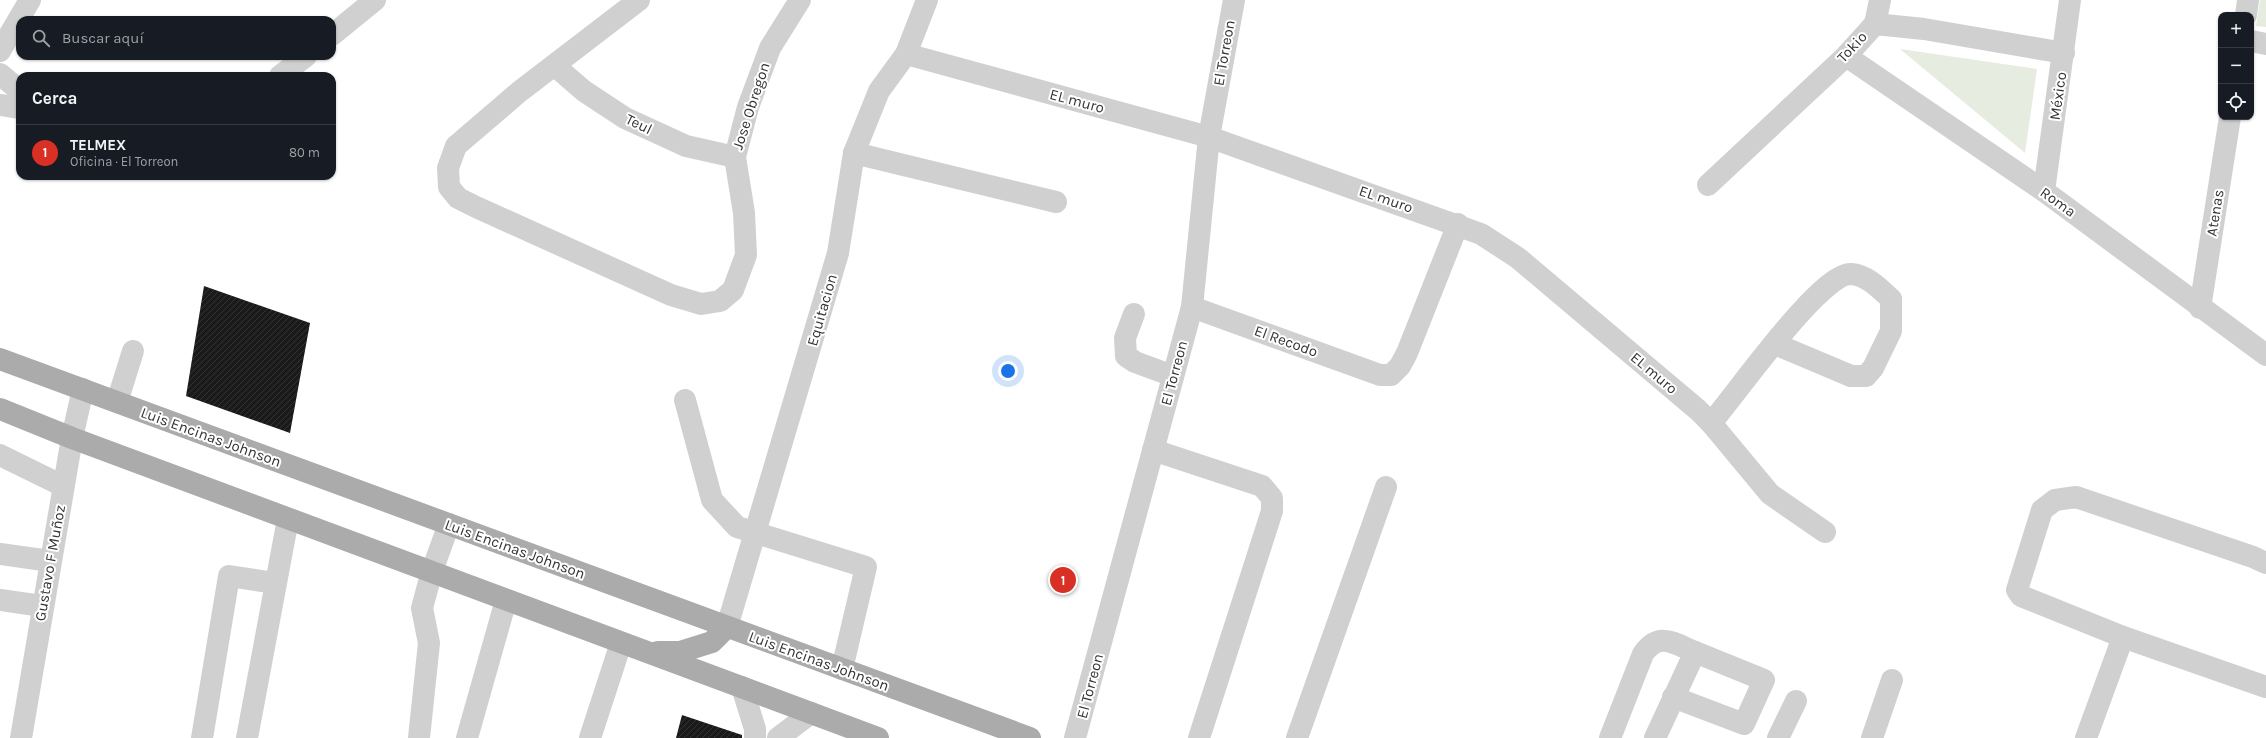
<!DOCTYPE html>
<html lang="es">
<head>
<meta charset="utf-8">
<style>
  :root { --surface:#171b24; --page:#20242c; --text:#f1f3f6; --muted:#9ea1a6; --line:#363941; --accent:#d93025 }
  body { margin:0; font-family:Karla,sans-serif; background:var(--page); color:var(--text) }
  .controls { position:absolute; right:12px; top:12px; display:grid; overflow:hidden; border-radius:8px; box-shadow:0 1px 3px #0004 }
  .controls button { width:36px; height:36px; display:grid; place-items:center; padding:0; border:0; border-bottom:1px solid var(--line); background:var(--surface); color:var(--text); font:20px sans-serif }
  .you { position:absolute; left:1008px; top:371px; width:14px; height:14px; margin:-10px; border:3px solid #fff; border-radius:50%; background:#1a73e8; box-shadow:0 0 0 6px #1a73e833 }
  .badge { display:grid; place-items:center; width:26px; height:26px; border-radius:50%; background:var(--accent); color:#fff; font-size:13px; font-weight:700 }
  .pin { position:absolute; translate:-50% -50%; border:2px solid #fff; box-shadow:0 1px 4px #0006 }
  .list { margin:0; padding:0; list-style:none }
  h2 { display:flex; justify-content:space-between; align-items:center; height:52px; margin:0; padding:0 16px; font-size:17px }
  h2 small { font-size:13px; font-weight:400; color:var(--muted) }
  .list li { display:grid; grid-template-columns:26px 1fr auto; gap:12px; align-items:center; box-sizing:border-box; height:56px; padding:0 16px; border-top:1px solid var(--line) }
  .list b { display:block; font-size:15px; white-space:nowrap }
  .list p { margin:0; font-size:13px; white-space:nowrap; color:var(--muted) }
  .list em { font-size:13px; font-style:normal; color:var(--muted) }
  .icon { flex:none; width:22px; height:22px; fill:none; stroke:currentColor; stroke-width:2; stroke-linecap:round; stroke-linejoin:round }
  .map { position:relative; flex:none; width:2266px; height:738px; overflow:hidden }
  .search { position:absolute; background:var(--surface); box-shadow:0 1px 3px #0004; left:16px; top:16px; width:320px; height:44px; display:flex; align-items:center; gap:10px; box-sizing:border-box; padding:0 14px; border-radius:12px; color:var(--muted); font-size:15px }
  .panel { position:absolute; background:var(--surface); box-shadow:0 1px 3px #0004; left:16px; top:72px; width:320px; height:108px; border-radius:12px }
  .map>svg:first-child { display:block }
</style>
</head>
<body>
<div class="map">
<svg width="2266" height="738" viewBox="0 0 2266 738">
  <defs>
    <pattern id="building-hatch" width="6" height="6" patternUnits="userSpaceOnUse"><rect width="6" height="6" fill="#1a1a1a"/><path d="M-1 1l2-2M0 6l6-6M5 7l2-2" fill="none" stroke="#333"/></pattern>
  </defs>
  <rect width="100%" height="100%" fill="#fff"/>
  <g fill="#e6ecdf">
    <path d="M2260 0H2266V27L2256 26Z"/>
    <path d="M1900 49 2037 69 2025 153Z"/>
  </g>
  <g fill="url(#building-hatch)">
    <path d="M204 286 310 323 290 433 186 396Z"/>
    <path d="M682 715 742 735V738H676Z"/>
  </g>
  <g fill="none" stroke-linecap="round" stroke-linejoin="round">
    <g stroke="#d0d0d0" stroke-width="22">
      <path d="M639 0 519 92 456 146 448 168 449 187 458 198 476 207 671 295 701 304 720 301 733 290 746 255 744 213 735 157 748 107 770 48 800 0"/>
      <path d="M2246 15 2248 0"/>
      <path d="M1875 24 1880 0"/>
      <path d="M332 35 375 0"/>
      <path d="M2251 41 2266 44"/>
      <path d="M0 51 30 0"/>
      <path d="M906 54 1209 137 1481 234 1518 258 1698 410 1711 423C1735 396 1820 273 1851 274 1867 275 1880 289 1891 299V331L1873 368 1866 376H1851L1775 344"/>
      <path d="M1846 56 2044 191 2266 355"/>
      <path d="M555 66 584 91 625 118 686 146 735 157"/>
      <path d="M0 74 20 91"/>
      <path d="M280 76 306 56"/>
      <path d="M0 105 20 108"/>
      <path d="M854 153 1056 202"/>
      <path d="M1708 185 1846 56 1875 24 1924 29 2064 53"/>
      <path d="M2044 191 2070 0"/>
      <path d="M1192 307 1380 375H1391L1400 366 1407 353 1458 224"/>
      <path d="M2200 308 2230 117"/>
      <path d="M1134 314 1125 338 1126 356 1135 362 1173 376"/>
      <path d="M685 400 712 500 737 527 866 567 842 669"/>
      <path d="M117 402 133 351"/>
      <path d="M1711 423 1770 494 1825 532"/>
      <path d="M1153 450 1262 486 1272 498V511L1199 738"/>
      <path d="M0 455 63 486"/>
      <path d="M0 554 50 561"/>
      <path d="M2266 563 2253 557 2076 497 2055 500 2042 510 2017 590 2021 596 2123 637 2266 687"/>
      <path d="M0 600 42 606"/>
      <path d="M727 627 838 253 854 153 879 91 906 54 927 0"/>
      <path d="M742 687 755 729V738"/>
      <path d="M21 738 72 438 83 389"/>
      <path d="M202 738 229 576 275 583"/>
      <path d="M247 738 288 519"/>
      <path d="M419 738 429 643 422 608 432 571 449 524"/>
      <path d="M467 738 506 600"/>
      <path d="M590 738 621 643"/>
      <path d="M778 738 811 713"/>
      <path d="M1075 738 1192 307 1209 137 1234 0"/>
      <path d="M1297 738 1386 487"/>
      <path d="M1610 738 1643 654C1659 631 1673 643 1695 652"/>
      <path d="M1655 738 1695 652 1764 680 1744 724 1673 697"/>
      <path d="M1778 738 1796 701"/>
      <path d="M1872 738 1892 680"/>
      <path d="M2086 738 2123 637"/>
    </g>
    <g stroke="#ababab" stroke-width="22">
      <path d="M0 359 1030 738"/>
      <path d="M0 409 72 438 878 738"/>
      <path d="M658 652H680L712 642 727 627"/>
    </g>
  </g>
  <g text-anchor="middle" stroke-width="4" stroke-linejoin="round" paint-order="stroke">
    <g font-size="15" fill="#333" stroke="#fff">
      <text transform="translate(1852 47) rotate(-47)" y="5">Tokio</text>
      <text transform="translate(1224 53) rotate(-80)" y="5">El Torreon</text>
      <text transform="translate(2058 96) rotate(-82)" y="5">México</text>
      <text transform="translate(1077 101) rotate(15)" y="5">EL muro</text>
      <text transform="translate(751 106) rotate(-72)" y="5">Jose Obregon</text>
      <text transform="translate(639 124) rotate(26)" y="5">Teul</text>
      <text transform="translate(1386 199) rotate(19)" y="5">EL muro</text>
      <text transform="translate(2058 202) rotate(36)" y="5">Roma</text>
      <text transform="translate(2215 213) rotate(-81)" y="5">Atenas</text>
      <text transform="translate(822 310) rotate(-74)" y="5">Equitacion</text>
      <text transform="translate(1286 341) rotate(20)" y="5">El Recodo</text>
      <text transform="translate(1174 373) rotate(-75)" y="5">El Torreon</text>
      <text transform="translate(1654 373) rotate(40)" y="5">EL muro</text>
      <text transform="translate(211 437) rotate(20)" y="5">Luis Encinas Johnson</text>
      <text transform="translate(515 549) rotate(20)" y="5">Luis Encinas Johnson</text>
      <text transform="translate(50 563) rotate(-80)" y="5">Gustavo F Muñoz</text>
      <text transform="translate(819 661) rotate(20)" y="5">Luis Encinas Johnson</text>
      <text transform="translate(1090 686) rotate(-75)" y="5">El Torreon</text>
    </g>
  </g>
</svg>
<div class="controls">
<button>+</button>
<button>−</button>
<button><svg class="icon" aria-label="locate" viewBox="0 0 24 24"><circle cx="12" cy="12" r="6"/><path d="M12 2v4M12 18v4M2 12h4M18 12h4"/></svg></button>
</div>
<div class="you"></div>
<div class="pin badge" style="left:1063px;top:580px">1</div>
<div class="search"><svg class="icon" aria-label="search" viewBox="0 0 24 24"><circle cx="10" cy="10" r="6"/><path d="M15 15l6 6"/></svg>Buscar aquí</div>
<section class="panel">
<h2>Cerca<small></small></h2>
<ul class="list">
<li><span class="badge">1</span><div><b>TELMEX</b><p>Oficina · El Torreon</p></div><em>80 m</em></li>
</ul>
</section>
</div>
</body>
</html>
